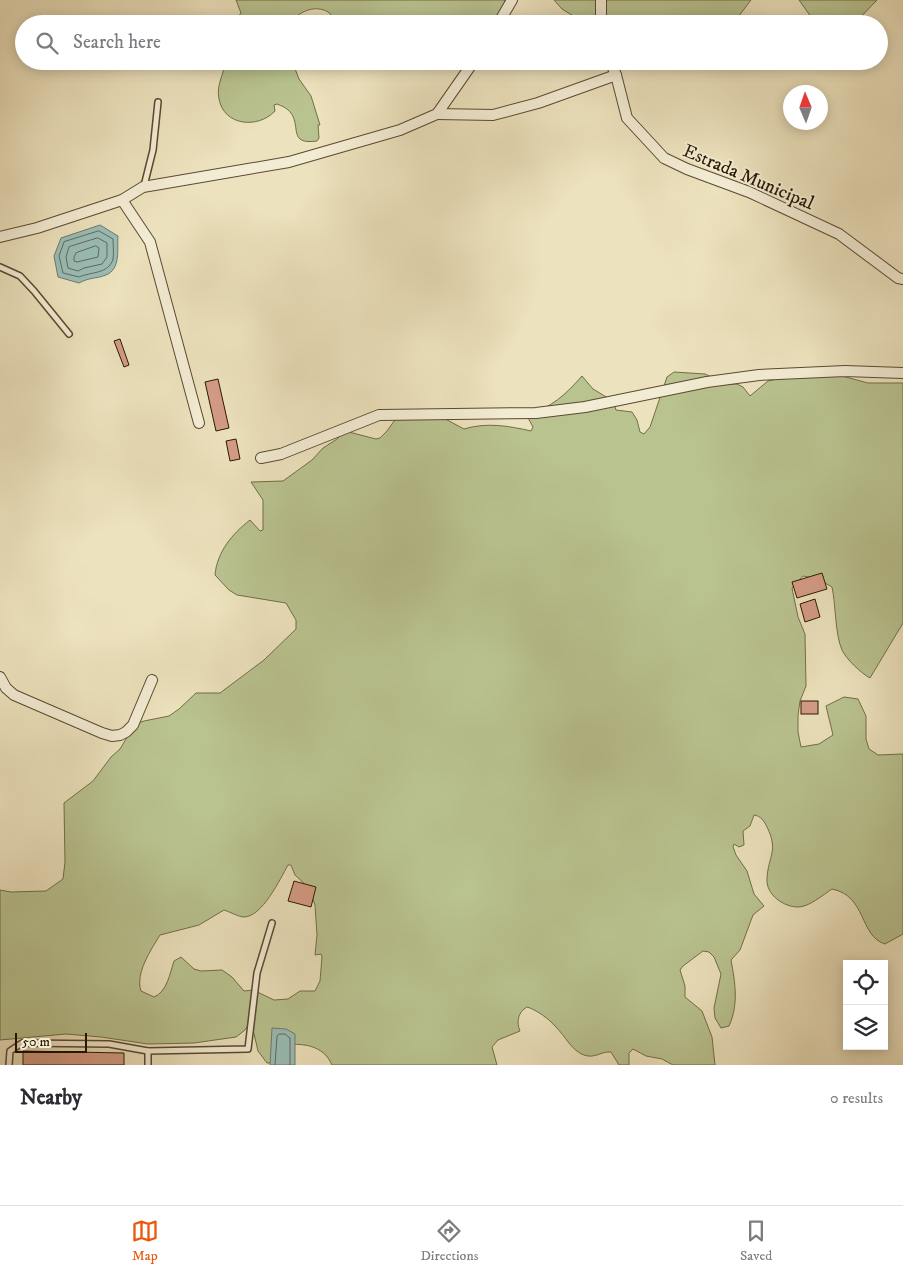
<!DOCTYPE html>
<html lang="en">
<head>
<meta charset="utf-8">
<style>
  :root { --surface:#fff; --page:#f2f2f3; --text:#2b2b33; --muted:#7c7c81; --line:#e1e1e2; --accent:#ea580c }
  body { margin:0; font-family:"IM FELL DW Pica",serif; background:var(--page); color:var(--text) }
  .controls { position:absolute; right:15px; bottom:15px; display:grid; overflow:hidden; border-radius:0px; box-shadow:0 2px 12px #0003 }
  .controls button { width:45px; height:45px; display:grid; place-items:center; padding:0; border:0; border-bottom:1px solid var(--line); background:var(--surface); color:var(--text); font:25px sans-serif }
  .compass { position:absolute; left:783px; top:85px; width:45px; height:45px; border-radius:50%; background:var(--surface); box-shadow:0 2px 12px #0003; rotate:358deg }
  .scale { position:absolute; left:15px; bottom:12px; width:72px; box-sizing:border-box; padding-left:5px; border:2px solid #291801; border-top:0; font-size:14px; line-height:18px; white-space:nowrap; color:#291801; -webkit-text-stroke:4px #f3ecd4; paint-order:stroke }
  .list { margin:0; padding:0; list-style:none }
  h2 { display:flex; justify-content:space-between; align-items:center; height:65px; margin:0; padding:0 20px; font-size:21px }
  h2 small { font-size:16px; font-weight:400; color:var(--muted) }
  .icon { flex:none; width:28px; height:28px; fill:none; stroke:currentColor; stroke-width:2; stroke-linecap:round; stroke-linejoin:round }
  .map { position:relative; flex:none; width:903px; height:1065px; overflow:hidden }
  .search { position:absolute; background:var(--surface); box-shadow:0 2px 12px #0003; left:15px; right:15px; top:15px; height:55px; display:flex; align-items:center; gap:12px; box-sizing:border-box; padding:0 18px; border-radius:28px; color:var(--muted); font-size:19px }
  .sheet { height:140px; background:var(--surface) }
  nav { display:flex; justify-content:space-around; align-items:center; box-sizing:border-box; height:70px; border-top:1px solid var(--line); background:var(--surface); font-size:14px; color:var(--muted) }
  nav a { display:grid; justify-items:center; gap:2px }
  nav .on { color:var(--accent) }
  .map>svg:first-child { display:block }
</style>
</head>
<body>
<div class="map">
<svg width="903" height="1065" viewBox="0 0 903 1065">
  <rect width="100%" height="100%" fill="#ece2bd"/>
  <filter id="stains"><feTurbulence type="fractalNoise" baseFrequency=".004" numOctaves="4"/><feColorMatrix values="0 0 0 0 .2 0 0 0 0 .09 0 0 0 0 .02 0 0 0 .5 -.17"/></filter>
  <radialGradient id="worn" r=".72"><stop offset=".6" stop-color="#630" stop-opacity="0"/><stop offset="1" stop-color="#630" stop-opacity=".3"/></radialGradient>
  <g fill="#b9c390" stroke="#716e48" fill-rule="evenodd">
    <path d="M236 0H505V7L496 24H340C336 20 332 15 328 12 315 4 297 12 290 24H233L241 13Z"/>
    <path d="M554 0H751L735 21 730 24H623L578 19 562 9Z"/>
    <path d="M799 0H877L854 24H816Z"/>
    <path d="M225 61H292L299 79 311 96 320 125H318L319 138 317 141C288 145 301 127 291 113 287 108 282 106 277 104L274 105 275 111C258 129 224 126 219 99 216 84 224 76 225 61Z"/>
    <path d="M674 372 705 374 727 384H737L743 387 750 396 768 381 786 377 831 373 868 383H903V623L870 678C861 673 847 660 842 650 835 634 836 606 832 587L818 579 803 576 792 588 798 617 805 634 806 686 800 701 798 715V732L801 747 819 744 833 735 826 706 844 697 858 699 866 716V739L869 749 878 755 903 754V934L885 944C859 936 867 896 832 889 823 895 809 907 798 907 784 907 766 895 767 879 768 856 779 851 767 827 764 821 761 816 754 815L750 826 743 831 744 845 739 847 734 844 733 847 736 855 747 871 754 894 764 906 753 915 740 950 731 960C735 982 739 1004 729 1026L721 1028 715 1018 714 1008 721 974 714 957 709 952 703 951 683 966 680 970 685 986V997L702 1011 712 1037 715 1065H673L662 1059 646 1056 633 1049 629 1053V1065H619L611 1052C601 1051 595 1059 584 1055 572 1051 565 1036 556 1027 549 1019 537 1010 527 1007 518 1012 516 1022 520 1031L498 1040 492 1047 497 1065H332C323 1044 301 1043 282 1045L273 1063H267L258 1051 251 1021 245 1030 236 1037 194 1043 148 1044 101 1037 66 1034 0 1040V890L11 892 46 891 63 879 65 862 64 803 93 781 111 757 120 749 135 724 144 721 169 716 179 709 196 693H220L264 660 296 629V620L286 603 237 595 229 590 215 575C217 552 232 534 250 520L260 531 263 530V500L251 482 283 481 312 460 323 448 337 439 345 431 376 439 380 438 387 431 397 417 438 415 464 429C487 422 509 426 531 431L533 427 526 414C551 409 566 394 582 376L593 389 613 401 616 410 632 412 637 420 640 432 644 434 650 427 667 377ZM288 865H291L295 875 309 888 315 905 317 935 315 955 321 954 322 957 320 981 315 991H300L288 999 274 1000 253 990 244 991 232 977 222 970 201 971 194 969 181 957 174 961C170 973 167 992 154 997L141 991C135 973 151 950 160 935L199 925 224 910C230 912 237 916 243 917 262 918 280 879 288 865Z"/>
  </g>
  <g fill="#9abdb6" stroke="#6d7b6e">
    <path d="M100 225 118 236C117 249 121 269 106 275 96 279 90 277 79 283L58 277 54 256 61 238Z"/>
    <path d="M272 1028 286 1029 295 1034V1065H270Z"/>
  </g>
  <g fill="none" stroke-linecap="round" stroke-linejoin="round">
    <g stroke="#626a5c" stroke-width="1">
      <path d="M99 231 113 239C113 245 114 253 113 259 109 274 90 272 79 277L63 273 59 256 64 242Z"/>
      <path d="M98 238 107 243V257L102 264 84 268 78 271 68 268 66 257 69 247Z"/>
      <path d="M96 246 99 248 98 257 77 262 74 261V257L76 253Z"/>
      <path d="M275 1065 277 1036 279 1034H285L290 1038V1065"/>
    </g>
  </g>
  <g fill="#d59c85" stroke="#291801">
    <path d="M120 339 129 365 124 367 114 341Z"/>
    <path d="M218 379 229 428 216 431 205 382Z"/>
    <path d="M236 439 240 459 230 461 226 441Z"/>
    <path d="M822 573 827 589 797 598 792 582Z"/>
    <path d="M815 599 820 617 805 622 800 604Z"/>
    <rect x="801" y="701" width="17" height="13"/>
    <path d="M294 881 316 887 311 907 288 901Z"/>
    <path d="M23 1051 124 1053V1065H23Z"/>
  </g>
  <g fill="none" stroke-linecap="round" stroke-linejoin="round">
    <g stroke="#5a4a30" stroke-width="8">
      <g id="service">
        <path d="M144 186 153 150 158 102"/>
        <path d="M0 267 20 276 34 291 69 334"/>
        <path d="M9 1065 10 1051 22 1043 109 1044 148 1051"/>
        <path d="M148 1065V1051L248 1049 257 973 272 923"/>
      </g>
    </g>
    <g stroke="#5a4a30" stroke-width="12">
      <g id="minor">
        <path d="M601 0V24"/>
        <path d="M498 24 512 0"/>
        <path d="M610 61 616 75 627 118 664 158 687 169 749 192 839 234 898 278 903 279"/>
        <path d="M437 114 493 115 538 103 616 75"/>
        <path d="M122 200 150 242 199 423"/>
        <path d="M0 237 37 228 122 200 143 187 289 162 400 130 437 114 474 61"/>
        <path d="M261 458 281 454 379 415 536 413 585 407 707 382 759 375 845 371 903 373"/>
        <path d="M0 677 6 688 14 695 102 733 112 736 120 735 126 732 133 725 152 680"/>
      </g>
    </g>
    <use href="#service" stroke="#f3ecd4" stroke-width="5"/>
    <use href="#minor" stroke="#f3ecd4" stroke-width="10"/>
  </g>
  <g text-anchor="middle" stroke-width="4" stroke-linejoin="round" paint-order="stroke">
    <g font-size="19" fill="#291801" stroke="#f3ecd4">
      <text transform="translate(749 176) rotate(23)" y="7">Estrada Municipal</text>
    </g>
  </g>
  <rect width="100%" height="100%" filter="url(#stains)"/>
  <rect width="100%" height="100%" fill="url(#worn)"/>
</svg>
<div class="controls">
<button><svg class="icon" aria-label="locate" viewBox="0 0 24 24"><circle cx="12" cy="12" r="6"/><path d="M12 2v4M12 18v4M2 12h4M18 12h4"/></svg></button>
<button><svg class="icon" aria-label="layers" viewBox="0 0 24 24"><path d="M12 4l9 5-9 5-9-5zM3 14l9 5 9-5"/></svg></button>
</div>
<svg class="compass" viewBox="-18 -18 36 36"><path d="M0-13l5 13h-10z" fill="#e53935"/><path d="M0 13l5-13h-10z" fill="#7c7c81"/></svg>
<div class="scale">50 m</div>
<div class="search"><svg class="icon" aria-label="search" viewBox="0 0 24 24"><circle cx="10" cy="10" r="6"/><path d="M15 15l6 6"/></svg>Search here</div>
</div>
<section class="sheet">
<h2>Nearby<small>0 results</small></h2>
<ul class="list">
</ul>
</section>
<nav>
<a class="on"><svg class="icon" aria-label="map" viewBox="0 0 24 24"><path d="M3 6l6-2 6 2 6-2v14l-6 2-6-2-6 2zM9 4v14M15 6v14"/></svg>Map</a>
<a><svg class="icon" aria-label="directions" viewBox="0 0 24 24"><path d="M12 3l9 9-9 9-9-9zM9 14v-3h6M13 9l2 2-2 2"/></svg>Directions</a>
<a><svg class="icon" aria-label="saved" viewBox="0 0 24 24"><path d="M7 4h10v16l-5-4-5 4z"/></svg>Saved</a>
</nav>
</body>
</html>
